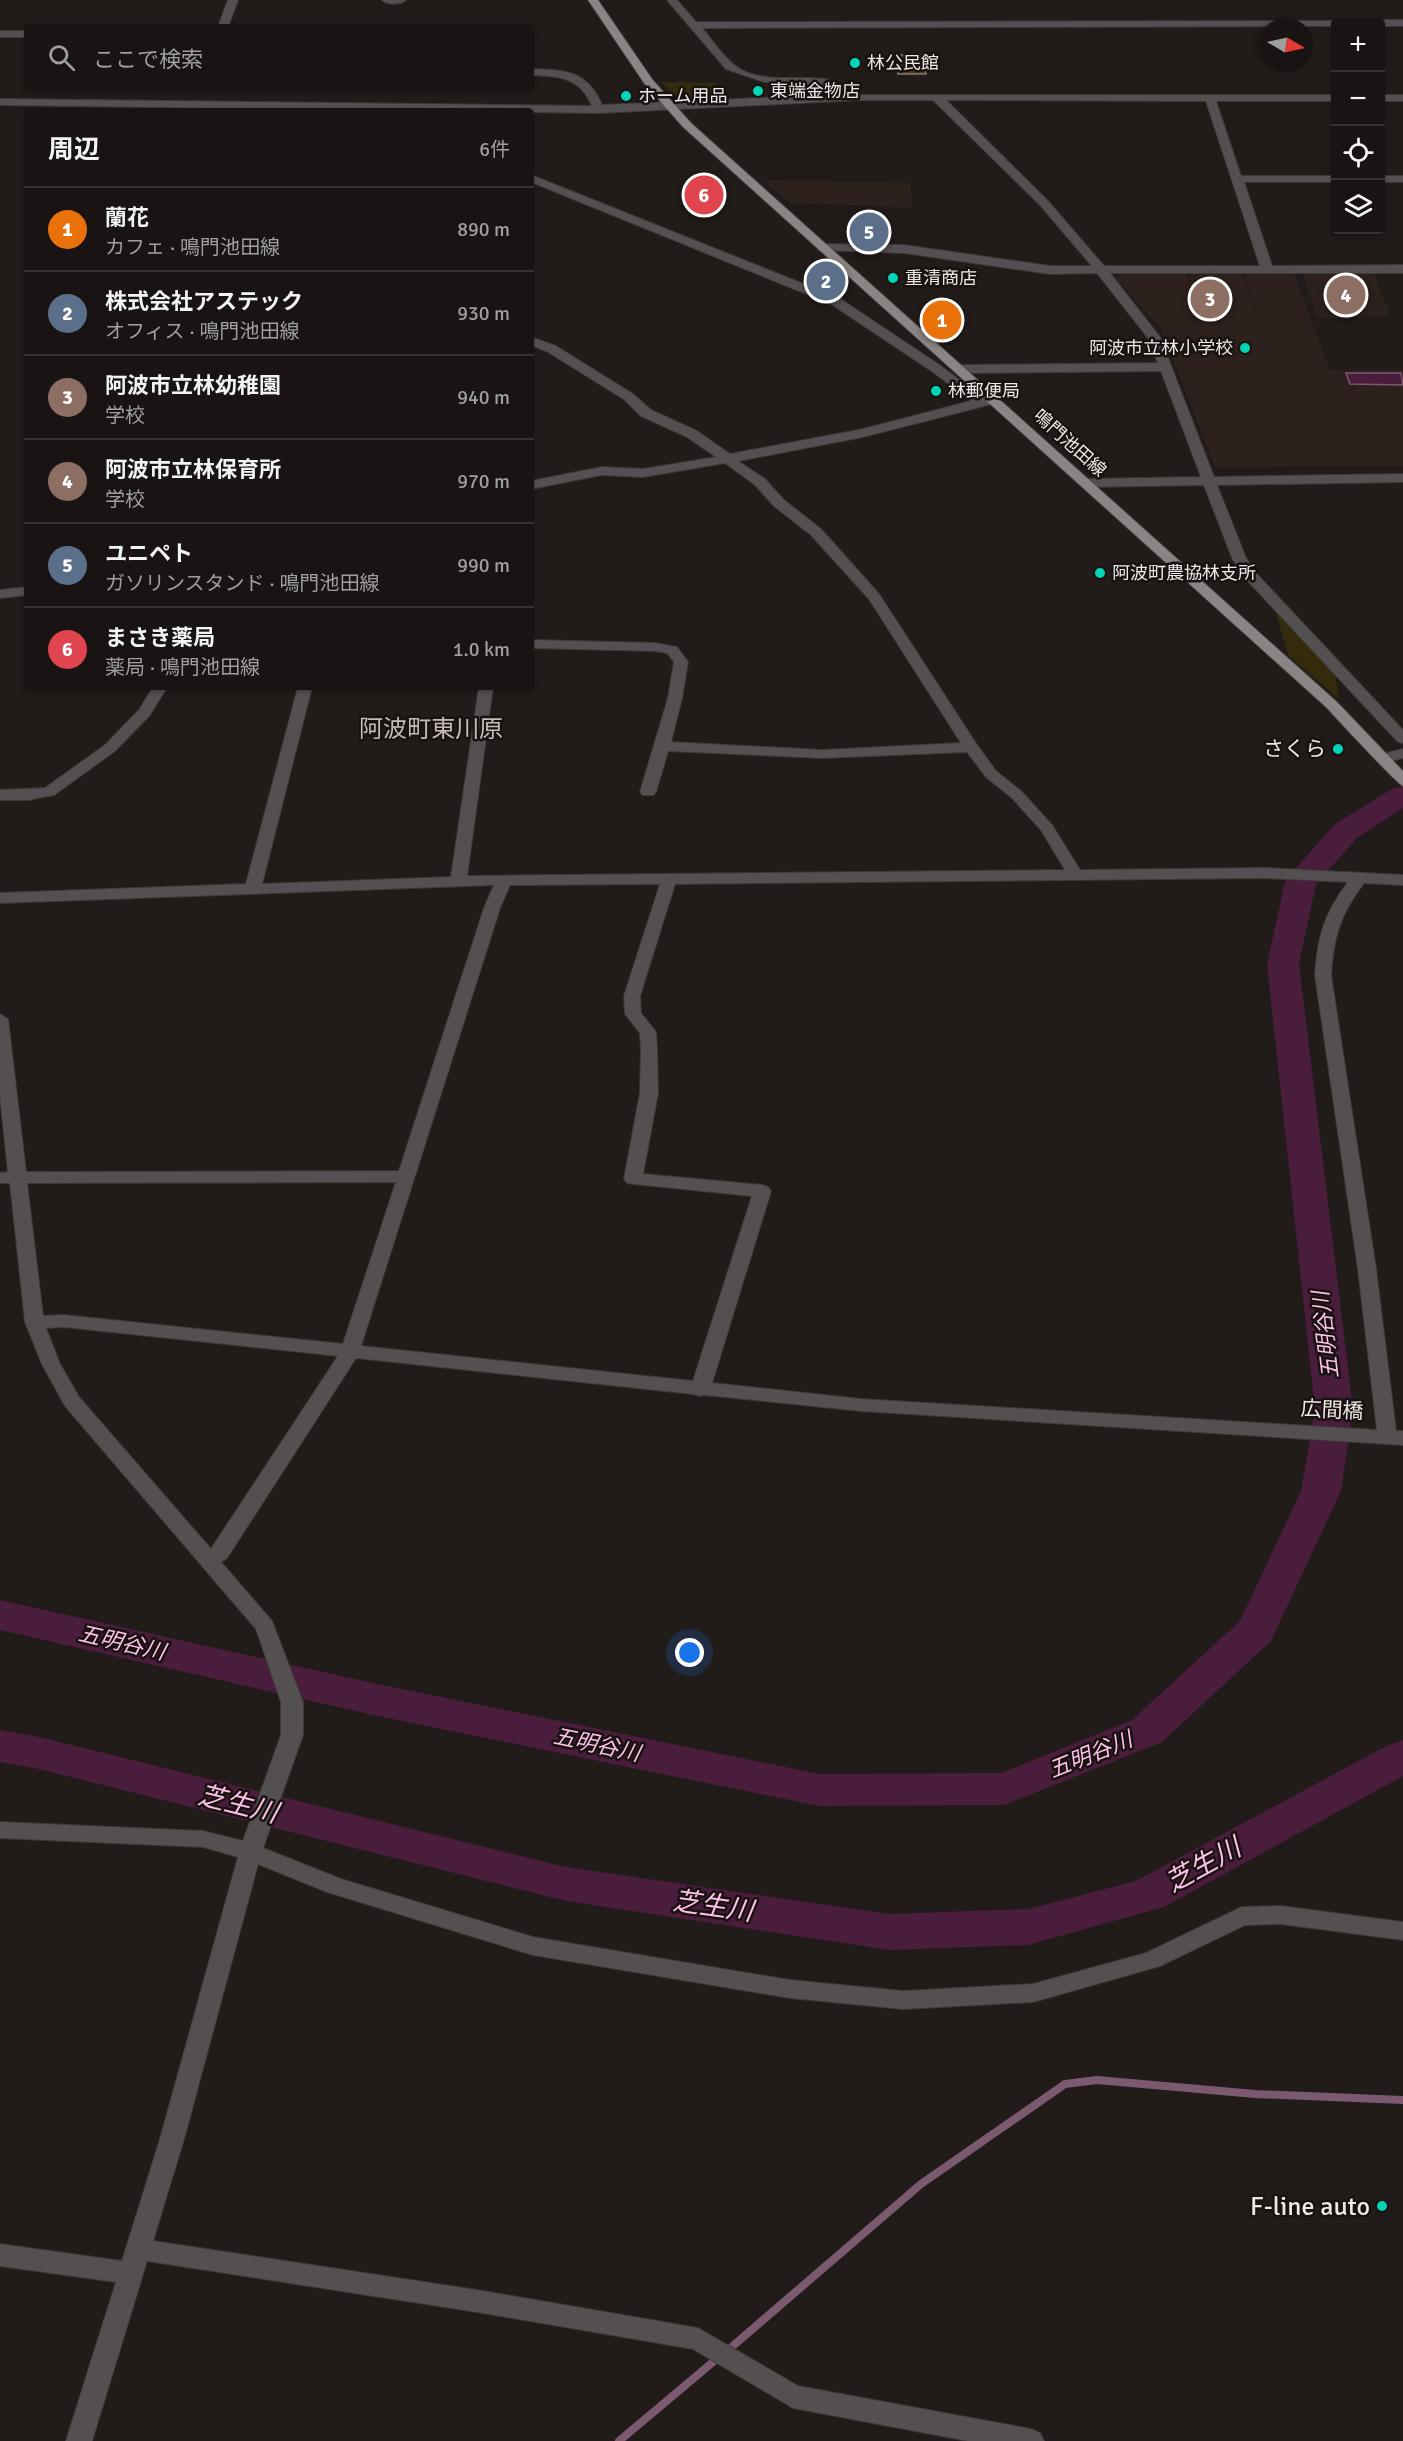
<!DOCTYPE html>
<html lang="ja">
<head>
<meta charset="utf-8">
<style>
  :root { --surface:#191413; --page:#262121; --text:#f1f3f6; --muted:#9f9ea0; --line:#373333; --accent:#00d5b7 }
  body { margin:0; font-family:Signika,"Noto Sans JP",sans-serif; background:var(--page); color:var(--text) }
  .controls { position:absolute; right:18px; top:18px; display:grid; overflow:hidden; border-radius:6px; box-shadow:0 2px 4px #0004 }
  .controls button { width:54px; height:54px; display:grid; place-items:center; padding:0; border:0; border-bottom:2px solid var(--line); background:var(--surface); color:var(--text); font:30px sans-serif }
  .compass { position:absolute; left:1259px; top:18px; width:54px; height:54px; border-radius:50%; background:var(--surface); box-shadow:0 2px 4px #0004; rotate:99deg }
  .you { position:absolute; left:690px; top:1653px; width:21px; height:21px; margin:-15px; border:4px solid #fff; border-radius:50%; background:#1a73e8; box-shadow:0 0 0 9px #1a73e833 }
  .badge { display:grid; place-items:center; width:39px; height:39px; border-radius:50%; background:var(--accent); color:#fff; font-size:20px; font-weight:700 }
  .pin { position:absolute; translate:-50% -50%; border:3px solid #fff; box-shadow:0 2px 6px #0006 }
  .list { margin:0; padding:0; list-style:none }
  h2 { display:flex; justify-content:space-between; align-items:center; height:78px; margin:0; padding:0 24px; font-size:26px }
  h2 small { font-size:20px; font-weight:400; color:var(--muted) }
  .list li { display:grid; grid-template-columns:39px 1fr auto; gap:18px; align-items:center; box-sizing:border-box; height:84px; padding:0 24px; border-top:2px solid var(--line) }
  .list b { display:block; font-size:22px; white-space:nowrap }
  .list p { margin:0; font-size:20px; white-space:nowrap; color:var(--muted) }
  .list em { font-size:20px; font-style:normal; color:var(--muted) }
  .icon { flex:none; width:33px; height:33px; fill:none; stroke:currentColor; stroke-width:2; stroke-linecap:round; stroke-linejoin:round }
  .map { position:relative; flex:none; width:1403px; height:2441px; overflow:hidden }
  .search { position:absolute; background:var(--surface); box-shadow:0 2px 4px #0004; left:24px; top:24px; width:510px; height:66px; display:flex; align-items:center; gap:15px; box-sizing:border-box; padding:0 21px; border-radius:6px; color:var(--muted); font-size:22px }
  .panel { position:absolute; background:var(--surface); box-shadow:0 2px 4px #0004; left:24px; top:108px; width:510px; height:582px; border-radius:6px }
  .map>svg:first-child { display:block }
</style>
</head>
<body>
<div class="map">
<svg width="1403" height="2441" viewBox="0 0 1403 2441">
  <rect width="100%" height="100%" fill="#211b19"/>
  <g fill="#2d211d">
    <path d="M773 180 910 183 913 208 791 203 763 181Z"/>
    <path d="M1187 272 1188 281H1191L1190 273H1242L1258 315 1244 273H1294L1330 370H1403V466L1215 467 1160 327 1115 278 1123 273Z"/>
    <path d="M1373 272 1391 317 1318 318 1302 273Z"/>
  </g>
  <g fill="#342b0c">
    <path d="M661 82 718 83 717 101H680Z"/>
    <path d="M1275 610 1335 672 1339 699 1288 655Z"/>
  </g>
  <path fill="#4a1d3d" stroke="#7b5a70" stroke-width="1.5" d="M1346 373H1401L1403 385 1350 384Z"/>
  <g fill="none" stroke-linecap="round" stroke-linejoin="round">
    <g stroke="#7b5a70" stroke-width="8">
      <path d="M727 2351 921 2184 1065 2084 1097 2080 1255 2094 1403 2100"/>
      <path d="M619 2441 719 2357"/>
    </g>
    <g fill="#4a1d3d" fill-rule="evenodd">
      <path d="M1403 786V808L1357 838 1316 884 1299 964 1353 1409 1341 1491 1271 1641 1162 1742 1004 1805 819 1806 373 1715 0 1630V1600L373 1683 819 1774 1001 1773 1132 1720 1240 1621 1301 1491 1315 1409 1267 964 1285 882 1290 875 1335 824 1392 789Z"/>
      <path d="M0 1730 39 1737 566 1867 890 1914 1028 1909 1136 1881 1388 1745 1403 1740V1776L1164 1907 1028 1945 890 1950 566 1901 39 1769 0 1762Z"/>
    </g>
  </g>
  <path fill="#633b0b" stroke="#807a75" stroke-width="1.5" d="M899 55H926V74H898Z"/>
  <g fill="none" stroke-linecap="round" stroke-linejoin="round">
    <g stroke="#3e3836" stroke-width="2">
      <g id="minor">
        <path d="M228 0H238L228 27H218Z"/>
        <path d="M382 0H406C401 5 387 5 382 0Z"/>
        <path d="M667 0H677L696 22 1340 21 1341 22H1336V26L702 28C712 40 721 54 733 64 759 86 800 74 830 80L837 87V95H1336V101H1216L1241 176H1336V182H1244L1272 266 1403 265V273H1110L1160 337 1214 477 1403 474V482L1217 485 1246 558 1256 573 1403 730V743L1398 742 1246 579 1232 558 1204 485 1085 487 1078 483 1085 479 1201 477 1161 371 958 373 952 369 958 365 1158 363 1148 338 1097 273 1050 274 904 253 818 250V246L822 244 904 245 1050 266H1092L1040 205 933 100H860L599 113 0 105V99L592 106C580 77 559 76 531 75V69C565 70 587 70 602 105L826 95 827 88 823 85 764 82 726 69ZM946 100 1206 101 1260 266H1104L1048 201Z"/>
        <path d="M1380 20H1403V26H1380V22H1375Z"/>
        <rect x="0" y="31" width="27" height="6"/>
        <rect x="1380" y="95" width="23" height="6"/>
        <path d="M531 175 839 298 941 366 983 398H992L994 401 992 404 863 437 738 461 765 479 784 500 821 529 879 594 977 745 996 771 1022 792 1052 825 1080 870 1265 868 1403 875V885L1364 883C1340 915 1334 935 1331 975L1376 1269 1396 1431H1403V1445L861 1411 705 1395 700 1396 693 1394 356 1358 227 1558 221 1562 272 1621 303 1702V1735L263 1848 341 1879 533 1937 790 1980 903 1991 1033 1984 1146 1953 1242 1907 1281 1906 1403 1922V1940L1281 1924 1245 1925 1160 1966 1033 2002 903 2009 790 1998 533 1955 327 1892 258 1864 184 2139 153 2241 477 2290 698 2328 798 2386 1031 2429 1040 2433 1044 2441H968L793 2408 693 2349 477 2312 147 2261 92 2441H66L116 2282 0 2266V2244L122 2261 160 2139 238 1857 203 1847 0 1838V1822L203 1831 243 1841 281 1735V1702L256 1629 65 1406 42 1364 25 1322 10 1183H0V1173L8 1172 0 1096V1014L8 1019 26 1172 399 1171 484 908 494 885 0 903V893L246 884 298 687H312L262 884 451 877 479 687H493L467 876 1065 870 1041 830 1012 798 986 777 967 752 822 758 668 751 656 792 653 795H643L640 792 668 698 674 662 667 653 655 651 531 648V640L655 643 677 647 688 662 682 698 671 742 822 750 961 743 869 599 811 535 774 506 755 485 725 463 643 477 602 475 531 489V481L602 467 643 469 716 457 687 437 641 416 625 400 548 352 531 345V337L556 346 633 394 651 410 697 431 730 454 863 429 971 401 933 372 831 304 531 182ZM1265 878 1348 882C1324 914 1318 935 1315 975L1358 1269 1377 1430 861 1399 712 1383 771 1191 768 1187 762 1185 643 1174 658 1093 657 1049 656 1032 641 1013 640 996 675 884ZM660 884 624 996 625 1014 640 1033 641 1049 640 1093 624 1179 627 1183 633 1184 752 1196 693 1381 361 1346 500 908 510 885ZM396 1182 343 1344 64 1315 43 1316 27 1183ZM64 1327 338 1356 211 1549 79 1397 60 1364 46 1328Z"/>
        <rect x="1380" y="176" width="23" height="6"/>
        <path d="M27 587V595L0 598V590Z"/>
        <path d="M153 687H167L150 715 115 751 54 795 28 800H0V790L45 788 105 745 139 710Z"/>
        <path d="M1403 749V758L1384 763 1376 758 1379 755Z"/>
      </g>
    </g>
    <g stroke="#3e3836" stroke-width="2">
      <path id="primary" d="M588 0H598L652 79 691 123 1337 702 1403 771V786C1397 784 1337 719 1327 708L683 127 644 83Z"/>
    </g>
    <use href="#minor" fill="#545051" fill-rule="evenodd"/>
    <use href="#primary" fill="#8b8485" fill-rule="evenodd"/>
  </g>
  <g fill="#00d5b7" stroke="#181210" stroke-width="2">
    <circle cx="855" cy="63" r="6"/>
    <circle cx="758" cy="91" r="6"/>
    <circle cx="626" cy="96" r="6"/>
    <circle cx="893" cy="278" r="6"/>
    <circle cx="1245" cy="348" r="6"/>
    <circle cx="936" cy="391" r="6"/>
    <circle cx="1100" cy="573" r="6"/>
    <circle cx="1338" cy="749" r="6"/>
    <circle cx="1382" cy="2206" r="6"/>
  </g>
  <g text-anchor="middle" stroke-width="5" stroke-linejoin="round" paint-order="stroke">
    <g font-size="18" fill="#ede8e7" stroke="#181210" text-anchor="start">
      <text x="867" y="69">林公民館</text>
      <text x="770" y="97">東端金物店</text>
      <text x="638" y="102">ホーム用品</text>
      <text x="905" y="284">重清商店</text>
      <text x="1233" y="354" text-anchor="end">阿波市立林小学校</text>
      <text x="948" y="397">林郵便局</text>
      <text x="1112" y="579">阿波町農協林支所</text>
    </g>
    <g font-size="18" fill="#ede8e7" stroke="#181210">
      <text transform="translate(1070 443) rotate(42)" y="6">鳴門池田線</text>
    </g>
    <g font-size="21" fill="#ede8e7" stroke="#181210" text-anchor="end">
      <text x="1326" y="756">さくら</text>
    </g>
    <g font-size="21" fill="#ede8e7" stroke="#181210">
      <text transform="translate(1332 1410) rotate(3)" y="7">広間橋</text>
    </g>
    <g font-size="22" font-style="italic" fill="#febfe8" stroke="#181210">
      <text transform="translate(1325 1335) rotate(-97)" y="8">五明谷川</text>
      <text transform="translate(122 1642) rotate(13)" y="8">五明谷川</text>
      <text transform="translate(597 1744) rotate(12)" y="8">五明谷川</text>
      <text transform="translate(1090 1754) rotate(-22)" y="8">五明谷川</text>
    </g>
    <g font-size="24" fill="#c5bcba" stroke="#181210">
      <text x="431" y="737">阿波町東川原</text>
    </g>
    <g font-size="26" fill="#ede8e7" stroke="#181210" text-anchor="end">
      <text x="1370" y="2215">F-line auto</text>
    </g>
    <g font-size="27" font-style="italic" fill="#febfe8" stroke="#181210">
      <text transform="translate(238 1804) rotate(14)" y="9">芝生川</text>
      <text transform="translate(1203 1865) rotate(-29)" y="9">芝生川</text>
      <text transform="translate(713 1906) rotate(8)" y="9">芝生川</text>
    </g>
  </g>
</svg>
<div class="controls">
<button>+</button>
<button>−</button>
<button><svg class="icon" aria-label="locate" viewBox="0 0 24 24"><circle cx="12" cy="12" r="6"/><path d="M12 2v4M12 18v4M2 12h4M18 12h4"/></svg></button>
<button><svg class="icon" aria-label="layers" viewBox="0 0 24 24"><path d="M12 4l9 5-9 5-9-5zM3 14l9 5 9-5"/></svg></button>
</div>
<svg class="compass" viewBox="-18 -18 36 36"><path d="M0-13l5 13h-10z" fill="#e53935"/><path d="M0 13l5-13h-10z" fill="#9f9ea0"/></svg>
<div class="you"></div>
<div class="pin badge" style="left:942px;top:320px;background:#e8710a">1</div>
<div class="pin badge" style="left:826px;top:281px;background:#5c6f8a">2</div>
<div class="pin badge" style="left:1210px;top:299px;background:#8d6e63">3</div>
<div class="pin badge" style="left:1346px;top:295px;background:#8d6e63">4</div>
<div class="pin badge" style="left:869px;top:232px;background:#5c6f8a">5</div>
<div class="pin badge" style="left:704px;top:195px;background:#e0444e">6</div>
<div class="search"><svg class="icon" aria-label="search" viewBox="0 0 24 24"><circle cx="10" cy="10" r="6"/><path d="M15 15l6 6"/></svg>ここで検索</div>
<section class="panel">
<h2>周辺<small>6件</small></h2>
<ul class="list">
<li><span class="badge" style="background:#e8710a">1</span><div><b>蘭花</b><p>カフェ · 鳴門池田線</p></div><em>890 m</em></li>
<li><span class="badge" style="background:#5c6f8a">2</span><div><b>株式会社アステック</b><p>オフィス · 鳴門池田線</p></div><em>930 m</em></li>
<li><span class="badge" style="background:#8d6e63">3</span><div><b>阿波市立林幼稚園</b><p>学校</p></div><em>940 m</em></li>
<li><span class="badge" style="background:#8d6e63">4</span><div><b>阿波市立林保育所</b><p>学校</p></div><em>970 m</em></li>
<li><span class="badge" style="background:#5c6f8a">5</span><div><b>ユニペト</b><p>ガソリンスタンド · 鳴門池田線</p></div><em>990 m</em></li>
<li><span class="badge" style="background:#e0444e">6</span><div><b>まさき薬局</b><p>薬局 · 鳴門池田線</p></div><em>1.0 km</em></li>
</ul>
</section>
</div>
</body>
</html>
